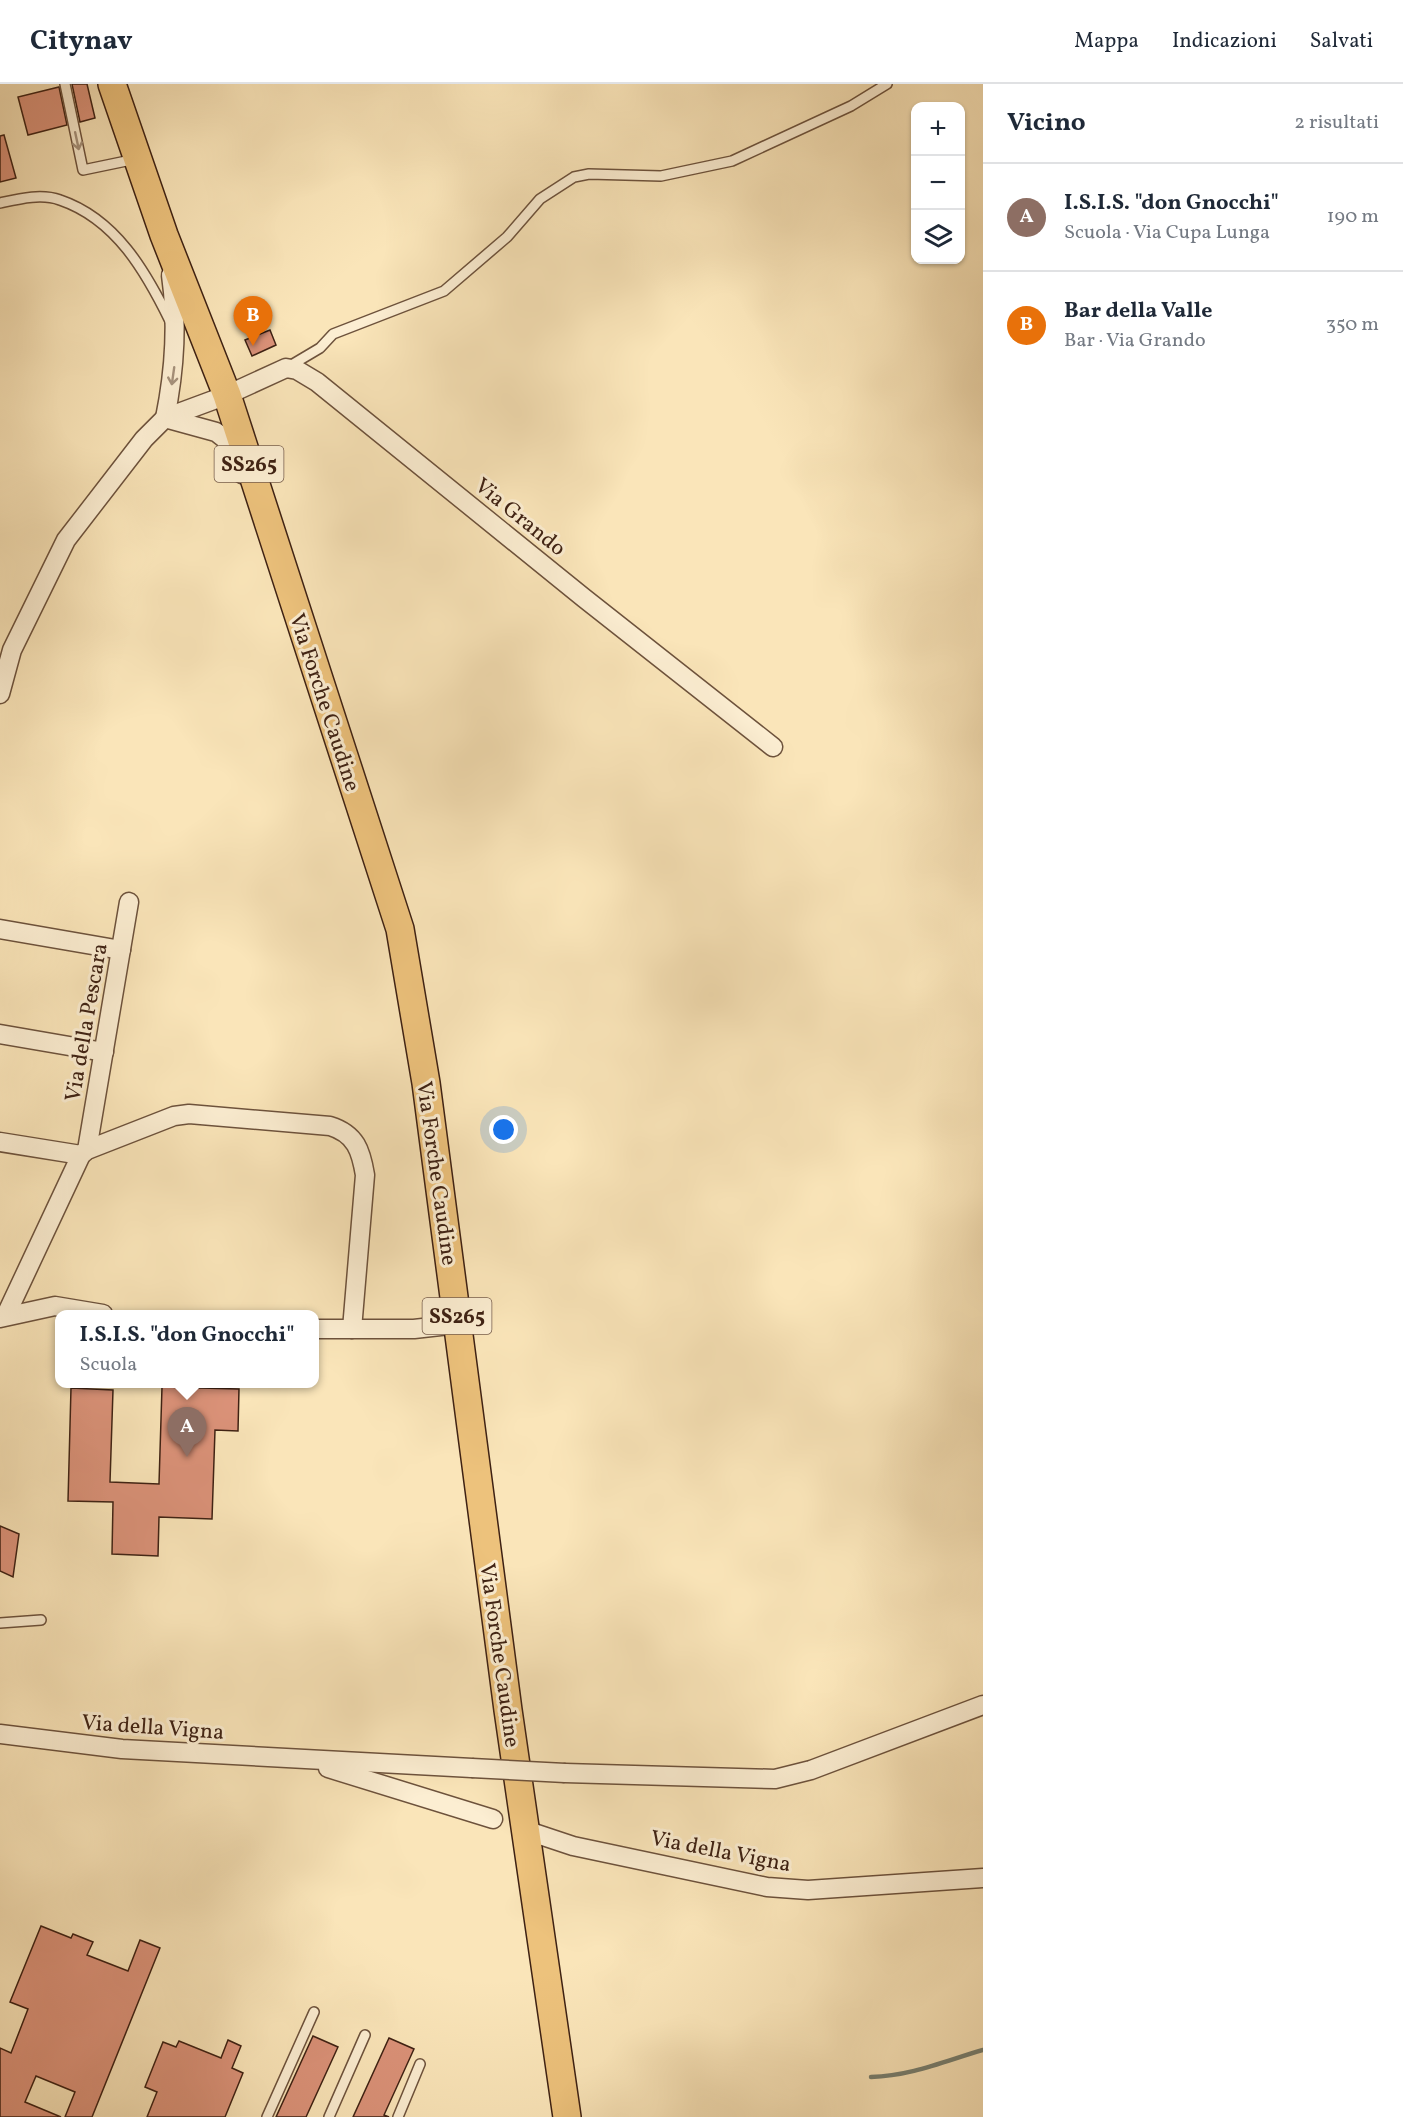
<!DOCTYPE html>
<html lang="it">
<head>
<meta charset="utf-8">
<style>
  :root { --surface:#fff; --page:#f6f6f7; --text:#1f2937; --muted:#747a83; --line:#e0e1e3; --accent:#ea580c }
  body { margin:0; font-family:Vollkorn,serif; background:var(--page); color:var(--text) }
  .controls { position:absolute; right:18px; top:18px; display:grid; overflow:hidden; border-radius:12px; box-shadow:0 2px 4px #0004 }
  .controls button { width:54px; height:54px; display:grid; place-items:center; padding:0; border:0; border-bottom:2px solid var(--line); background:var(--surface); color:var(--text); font:30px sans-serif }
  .you { position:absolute; left:504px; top:1046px; width:21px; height:21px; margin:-15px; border:4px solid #fff; border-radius:50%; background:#1a73e8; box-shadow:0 0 0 9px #1a73e833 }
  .badge { display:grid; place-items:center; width:39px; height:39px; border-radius:50%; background:var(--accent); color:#fff; font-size:20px; font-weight:700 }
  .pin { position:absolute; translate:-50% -50px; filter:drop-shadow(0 2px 3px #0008) }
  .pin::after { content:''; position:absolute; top:32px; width:21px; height:18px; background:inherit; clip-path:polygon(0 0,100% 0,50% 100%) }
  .popup { position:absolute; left:55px; top:1226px; width:264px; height:78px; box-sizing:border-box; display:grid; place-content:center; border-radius:12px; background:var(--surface); filter:drop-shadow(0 2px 4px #0005); font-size:20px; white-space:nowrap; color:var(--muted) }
  .popup b { font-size:22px; color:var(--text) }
  .popup::after { content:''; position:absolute; left:50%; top:100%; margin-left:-12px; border:12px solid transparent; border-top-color:var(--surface) }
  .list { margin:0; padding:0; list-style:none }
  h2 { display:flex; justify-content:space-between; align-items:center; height:78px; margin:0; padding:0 24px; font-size:26px }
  h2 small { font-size:20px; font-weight:400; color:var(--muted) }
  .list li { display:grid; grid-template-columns:39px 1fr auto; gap:18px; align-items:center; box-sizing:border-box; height:108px; padding:0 24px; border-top:2px solid var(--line) }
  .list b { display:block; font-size:22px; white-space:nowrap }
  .list p { margin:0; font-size:20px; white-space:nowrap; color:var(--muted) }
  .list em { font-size:20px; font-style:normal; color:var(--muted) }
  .icon { flex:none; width:33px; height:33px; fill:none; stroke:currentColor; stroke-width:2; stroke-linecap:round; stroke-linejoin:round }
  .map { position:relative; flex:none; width:983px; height:2033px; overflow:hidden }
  header { display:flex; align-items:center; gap:36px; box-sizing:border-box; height:84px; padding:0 30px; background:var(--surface); border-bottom:2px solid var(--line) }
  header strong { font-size:28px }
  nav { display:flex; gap:33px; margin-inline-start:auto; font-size:21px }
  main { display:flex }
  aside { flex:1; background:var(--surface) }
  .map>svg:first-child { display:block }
</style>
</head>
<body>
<header>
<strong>Citynav</strong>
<nav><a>Mappa</a><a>Indicazioni</a><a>Salvati</a></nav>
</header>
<main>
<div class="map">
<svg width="983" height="2033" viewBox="0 0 983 2033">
  <rect width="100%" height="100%" fill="#fae5b9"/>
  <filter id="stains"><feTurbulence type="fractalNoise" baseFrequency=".00333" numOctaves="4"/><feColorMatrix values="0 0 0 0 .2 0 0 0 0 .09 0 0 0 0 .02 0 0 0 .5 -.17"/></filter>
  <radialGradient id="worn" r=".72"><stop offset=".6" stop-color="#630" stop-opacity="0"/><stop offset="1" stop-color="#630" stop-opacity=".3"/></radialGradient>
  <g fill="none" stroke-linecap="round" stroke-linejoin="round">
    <path stroke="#788071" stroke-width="4.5" d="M871 1993C911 1992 945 1977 983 1966"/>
  </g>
  <g fill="#db9279" stroke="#3e2113" stroke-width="1.5">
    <path d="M72 0H87L95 34 80 38Z"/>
    <path d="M59 3 67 41 28 51 18 13Z"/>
    <path d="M4 51 16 94 0 98V52Z"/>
    <path d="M270 246 276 261 252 272 245 256Z"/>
    <path d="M162 1303 239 1305 238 1347 215 1346 212 1435 159 1433 158 1472 112 1470 113 1418 68 1417 71 1304 113 1306 110 1398 159 1400Z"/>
    <path d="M0 1442 19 1450 13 1493 0 1487Z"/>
    <path d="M41 1842 71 1854 73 1850 93 1858 87 1871 128 1887 140 1856 160 1864 92 2033H65L75 2008 36 1992 25 2018 61 2033H0V1964L11 1969 28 1925 10 1918Z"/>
    <path d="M313 1952 338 1963 306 2033H276Z"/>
    <path d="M389 1954 414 1965 384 2031 389 2033H353Z"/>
    <path d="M228 1956 241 1962 232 1984 243 1989 225 2033H147L157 2008 145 2003 163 1958 176 1963 179 1957 221 1974Z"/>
  </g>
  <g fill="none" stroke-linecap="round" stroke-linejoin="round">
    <g stroke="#6d523c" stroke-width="12">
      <g id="service">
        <path d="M65 0 83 86 136 75"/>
        <path d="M0 119C18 115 41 109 60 116 116 135 146 188 170 237"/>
        <path d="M288 283 320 264 333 250 444 207 507 153 540 115 574 93 589 90 661 92 732 77 851 22 887 0"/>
        <path d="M0 1539 41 1536"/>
        <path d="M267 2033 314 1928"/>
        <path d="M329 2033 365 1951"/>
        <path d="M398 2033 420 1980"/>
      </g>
    </g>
    <g stroke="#6d523c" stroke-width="21">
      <g id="minor">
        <path d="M165 334C175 285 178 240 171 191"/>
        <path d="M165 334 216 348 225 355 242 390"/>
        <path d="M0 610 12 566 66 456 144 355 165 334 227 311 286 284 297 286 317 298 584 514 773 663"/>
        <path d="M0 845 121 866"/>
        <path d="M0 950 104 968"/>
        <path d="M0 1058 81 1071"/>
        <path d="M87 1066 129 818"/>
        <path d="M6 1231 81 1071 87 1066 174 1032 189 1030 330 1042C356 1050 361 1067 365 1091L352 1245"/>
        <path d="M0 1234 55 1222 103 1230"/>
        <path d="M314 1245H414L458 1240"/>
        <path d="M0 1650 122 1665 472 1684"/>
        <path d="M328 1684 493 1735"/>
        <path d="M565 1689 775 1695 811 1686 983 1621"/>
        <path d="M525 1746 573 1762 767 1803 808 1806 983 1794"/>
      </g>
    </g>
    <g stroke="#3e2113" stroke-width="30">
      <path id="primary" d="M112 0 164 151 227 311 400 845 426 999 508 1626 567 2033"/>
    </g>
    <use href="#service" stroke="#fceed2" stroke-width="9"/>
    <use href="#minor" stroke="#fceed2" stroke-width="18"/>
    <use href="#primary" stroke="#edc27c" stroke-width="27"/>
    <g stroke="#6d523c" stroke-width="21" stroke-linecap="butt">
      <path id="minor-bridge" d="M472 1684 565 1689"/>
    </g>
    <use href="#minor-bridge" stroke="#fceed2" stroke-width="18"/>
  </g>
  <defs><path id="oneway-shaft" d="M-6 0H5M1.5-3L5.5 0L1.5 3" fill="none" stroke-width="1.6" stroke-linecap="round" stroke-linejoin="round" transform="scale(1.5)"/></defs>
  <g stroke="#a6927c">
    <use href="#oneway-shaft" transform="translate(77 57) rotate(78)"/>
    <use href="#oneway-shaft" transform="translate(173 292) rotate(98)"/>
  </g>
  <g text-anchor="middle" stroke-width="6" stroke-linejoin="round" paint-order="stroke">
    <g fill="#fceed2" stroke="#775e4c" stroke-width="1.5">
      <rect x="214.5" y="362" width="69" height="36" rx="4.5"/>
      <rect x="422.5" y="1214" width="69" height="36" rx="4.5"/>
    </g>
    <g font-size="21" font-weight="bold" fill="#3e2113">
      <text x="249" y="387">SS265</text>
      <text x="457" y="1239">SS265</text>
    </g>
    <g font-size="22" fill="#3e2113" stroke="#fceed2">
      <text transform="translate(521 432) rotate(39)" y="8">Via Grando</text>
      <text transform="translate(326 618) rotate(72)" y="8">Via Forche Caudine</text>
      <text transform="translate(85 938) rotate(-80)" y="8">Via della Pescara</text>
      <text transform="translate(438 1089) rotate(82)" y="8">Via Forche Caudine</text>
      <text transform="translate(501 1571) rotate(82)" y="8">Via Forche Caudine</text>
      <text transform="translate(153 1642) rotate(4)" y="8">Via della Vigna</text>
      <text transform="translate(721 1766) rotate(11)" y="8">Via della Vigna</text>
    </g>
  </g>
  <rect width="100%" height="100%" filter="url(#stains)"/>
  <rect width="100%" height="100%" fill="url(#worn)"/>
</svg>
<div class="controls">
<button>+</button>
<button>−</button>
<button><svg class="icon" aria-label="layers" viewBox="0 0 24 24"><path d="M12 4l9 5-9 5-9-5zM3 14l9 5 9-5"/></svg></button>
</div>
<div class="you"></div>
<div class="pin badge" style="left:187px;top:1373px;background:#8d6e63">A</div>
<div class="popup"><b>I.S.I.S. &quot;don Gnocchi&quot;</b>Scuola</div>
<div class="pin badge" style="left:253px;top:262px;background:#e8710a">B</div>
</div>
<aside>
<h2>Vicino<small>2 risultati</small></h2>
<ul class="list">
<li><span class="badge" style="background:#8d6e63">A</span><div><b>I.S.I.S. &quot;don Gnocchi&quot;</b><p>Scuola · Via Cupa Lunga</p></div><em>190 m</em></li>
<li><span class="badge" style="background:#e8710a">B</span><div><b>Bar della Valle</b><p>Bar · Via Grando</p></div><em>350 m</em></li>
</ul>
</aside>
</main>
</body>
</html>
